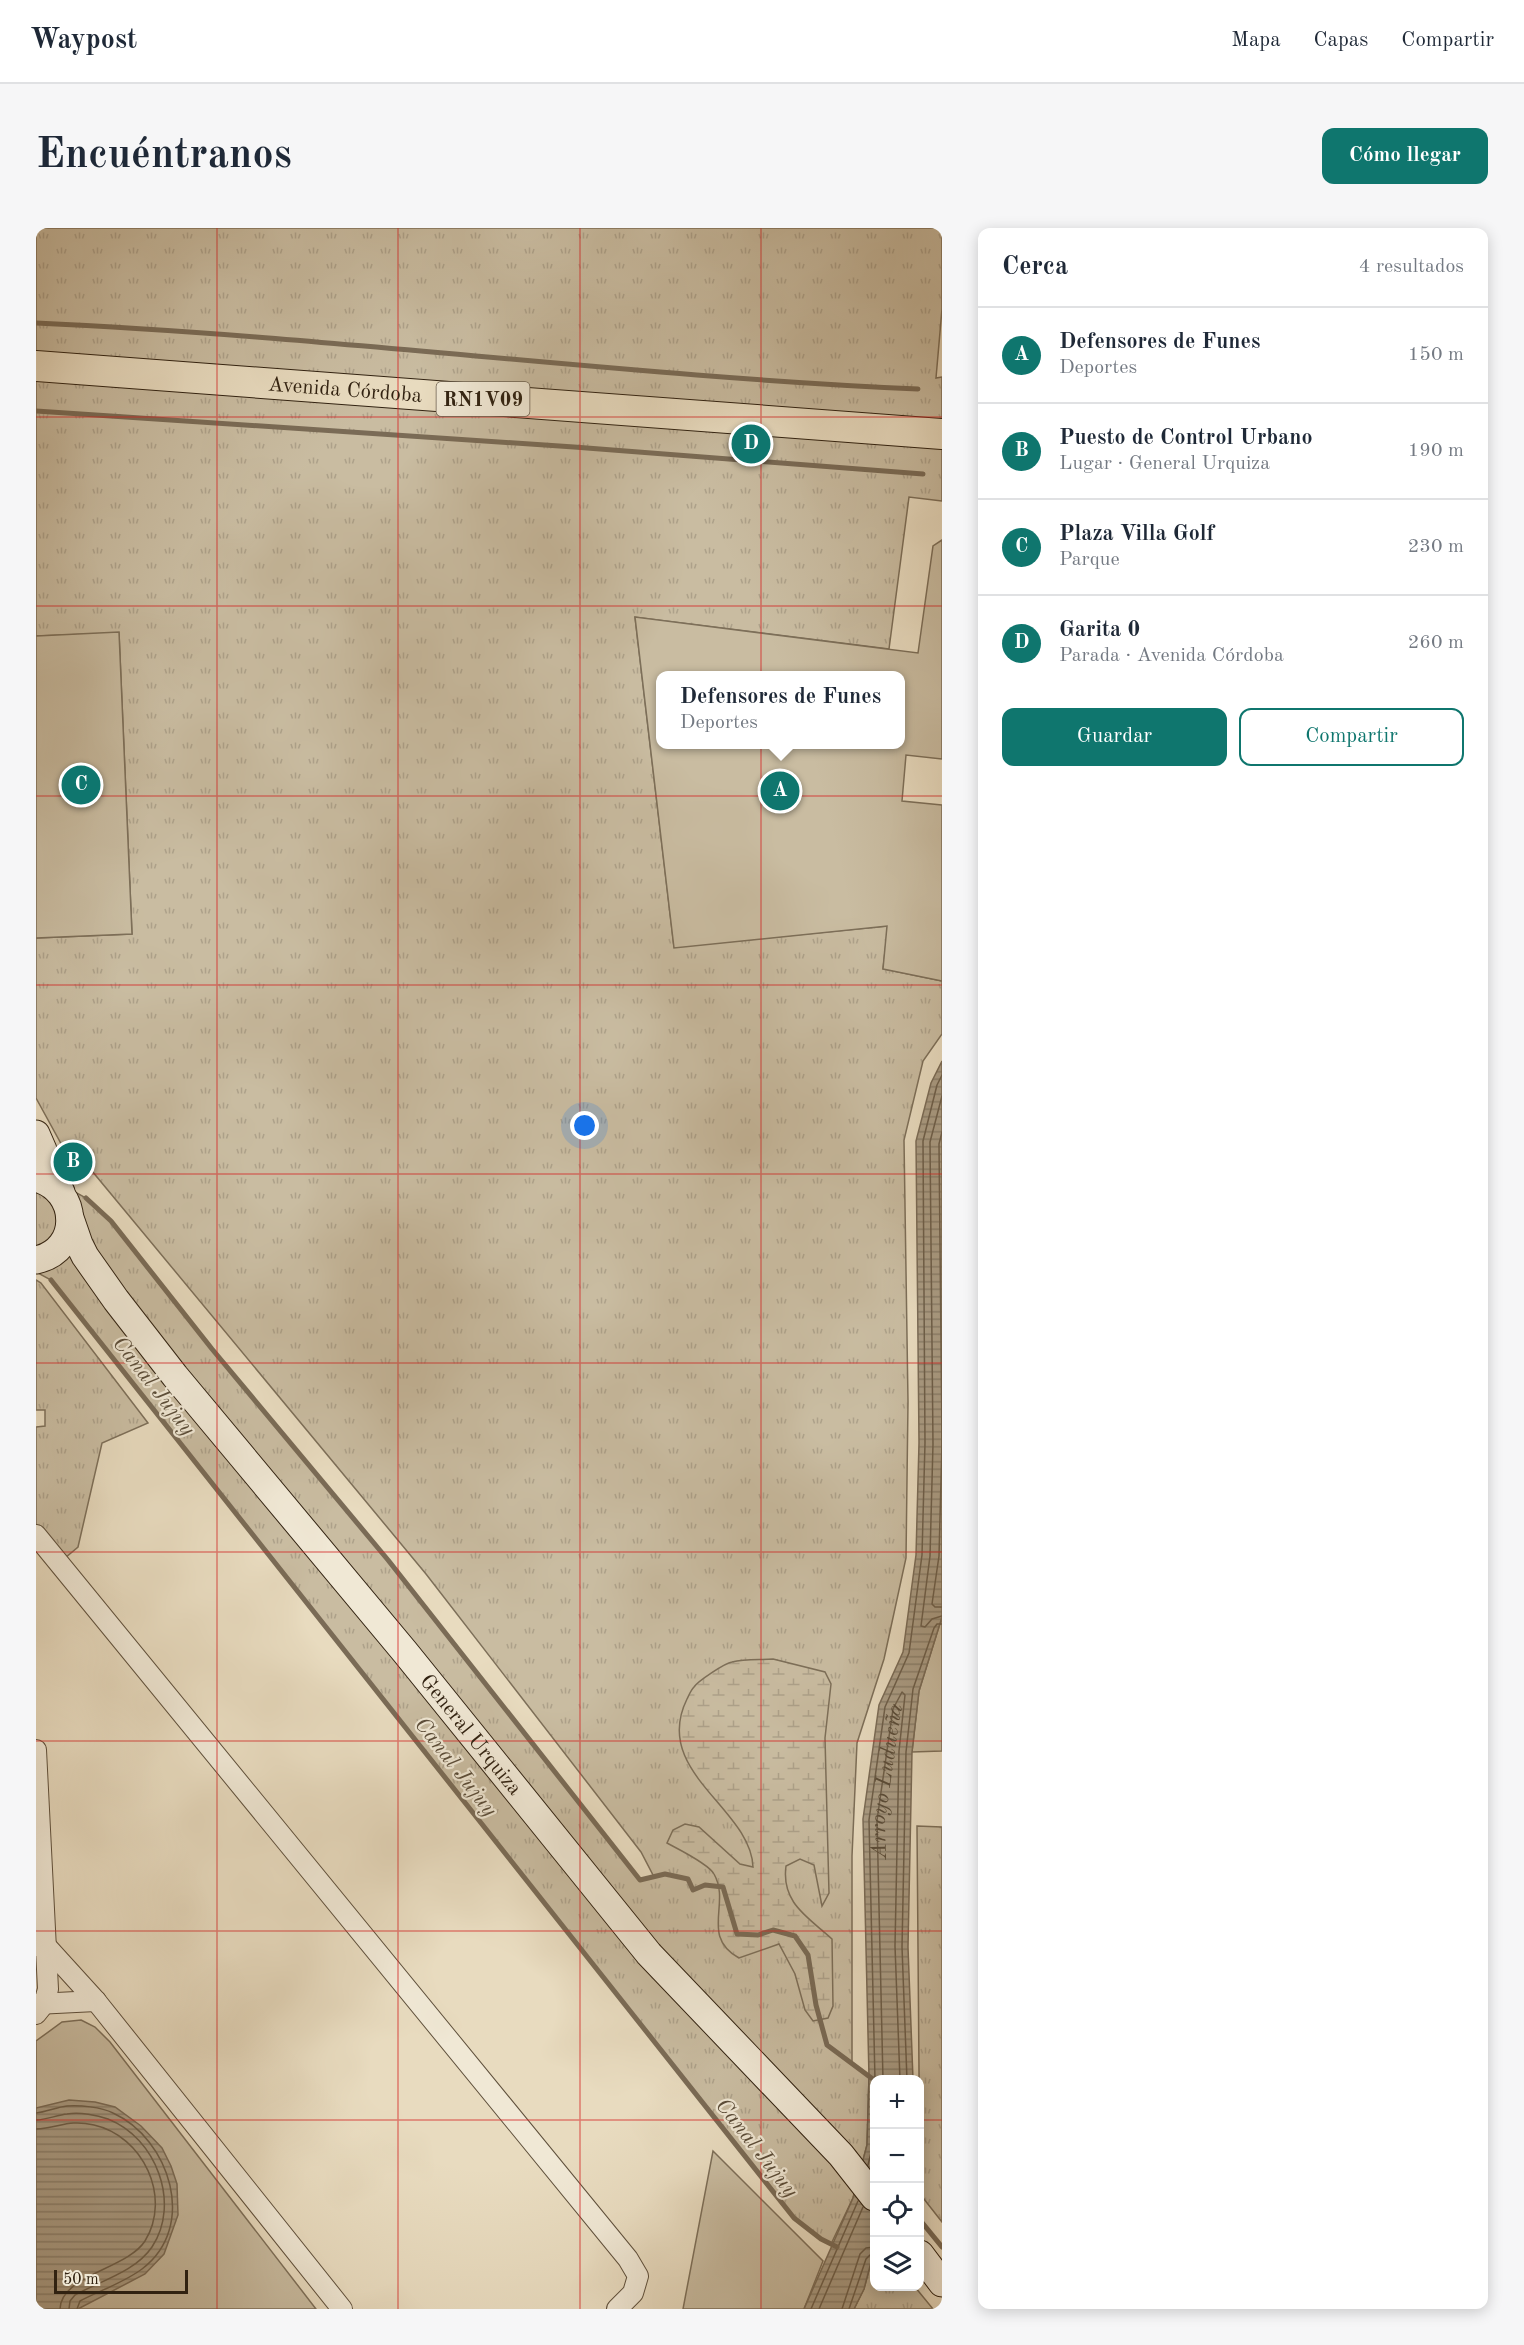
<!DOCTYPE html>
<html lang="es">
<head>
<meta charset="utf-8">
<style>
  :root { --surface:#fff; --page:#f6f6f7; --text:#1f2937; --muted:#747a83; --line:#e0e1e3; --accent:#0f766e }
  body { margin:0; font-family:"Old Standard TT",serif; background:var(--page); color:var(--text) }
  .controls { position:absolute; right:18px; bottom:18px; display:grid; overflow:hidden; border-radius:12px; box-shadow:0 3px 15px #0003 }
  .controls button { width:54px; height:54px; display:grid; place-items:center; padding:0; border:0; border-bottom:2px solid var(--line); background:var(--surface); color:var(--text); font:30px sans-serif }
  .scale { position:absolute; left:18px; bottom:15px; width:134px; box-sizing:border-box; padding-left:6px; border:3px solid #312211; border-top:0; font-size:16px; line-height:21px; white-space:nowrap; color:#312211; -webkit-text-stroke:4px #f0e8d5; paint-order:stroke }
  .you { position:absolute; left:549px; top:898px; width:21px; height:21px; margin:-15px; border:4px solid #fff; border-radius:50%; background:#1a73e8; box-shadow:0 0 0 9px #1a73e833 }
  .badge { display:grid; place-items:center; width:39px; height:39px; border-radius:50%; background:var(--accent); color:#fff; font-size:20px; font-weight:700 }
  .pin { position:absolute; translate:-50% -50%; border:3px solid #fff; box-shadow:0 2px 6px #0006 }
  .popup { position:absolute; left:620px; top:443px; width:249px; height:78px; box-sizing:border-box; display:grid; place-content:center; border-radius:12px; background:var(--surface); filter:drop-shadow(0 2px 4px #0005); font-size:20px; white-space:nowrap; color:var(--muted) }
  .popup b { font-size:22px; color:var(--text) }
  .popup::after { content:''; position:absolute; left:50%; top:100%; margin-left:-12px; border:12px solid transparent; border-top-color:var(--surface) }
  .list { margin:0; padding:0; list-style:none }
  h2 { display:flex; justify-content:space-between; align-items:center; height:78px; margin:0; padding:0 24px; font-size:26px }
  h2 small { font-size:20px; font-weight:400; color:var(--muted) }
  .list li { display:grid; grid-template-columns:39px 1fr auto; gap:18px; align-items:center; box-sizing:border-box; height:96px; padding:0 24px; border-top:2px solid var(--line) }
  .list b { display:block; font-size:22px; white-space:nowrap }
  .list p { margin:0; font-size:20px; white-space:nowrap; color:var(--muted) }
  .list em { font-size:20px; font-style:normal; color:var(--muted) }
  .actions { display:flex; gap:12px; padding:18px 24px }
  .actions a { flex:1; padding:14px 0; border:2px solid var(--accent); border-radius:12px; text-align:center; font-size:21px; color:var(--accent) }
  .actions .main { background:var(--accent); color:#fff }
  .icon { flex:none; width:33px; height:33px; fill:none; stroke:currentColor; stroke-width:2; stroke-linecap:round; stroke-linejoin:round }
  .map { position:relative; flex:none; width:906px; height:2081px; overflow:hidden; border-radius:12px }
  header { display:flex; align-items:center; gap:36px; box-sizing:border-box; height:84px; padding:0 30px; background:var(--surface); border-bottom:2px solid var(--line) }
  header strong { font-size:28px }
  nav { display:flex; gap:33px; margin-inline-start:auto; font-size:21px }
  .intro { display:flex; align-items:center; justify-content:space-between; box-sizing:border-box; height:144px; padding:0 36px }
  h1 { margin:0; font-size:42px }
  .button { padding:15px 27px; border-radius:12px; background:var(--accent); color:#fff; font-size:21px; font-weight:700 }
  main { display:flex; gap:36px; padding:0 36px }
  aside { flex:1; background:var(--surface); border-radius:12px; box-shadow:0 3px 15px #0003 }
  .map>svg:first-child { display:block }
</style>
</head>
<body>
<header>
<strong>Waypost</strong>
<nav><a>Mapa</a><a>Capas</a><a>Compartir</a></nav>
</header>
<div class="intro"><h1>Encuéntranos</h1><a class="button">Cómo llegar</a></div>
<main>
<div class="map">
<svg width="906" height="2081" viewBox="0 0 906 2081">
  <defs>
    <pattern id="grass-tufts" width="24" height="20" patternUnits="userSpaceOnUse" patternTransform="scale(1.5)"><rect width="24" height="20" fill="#c9bca1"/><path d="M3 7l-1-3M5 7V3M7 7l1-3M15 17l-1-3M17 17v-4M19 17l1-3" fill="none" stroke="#ada18a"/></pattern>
    <pattern id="wetland-marsh" width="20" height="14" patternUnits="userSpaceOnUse" patternTransform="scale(1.5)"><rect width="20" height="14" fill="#c9bca1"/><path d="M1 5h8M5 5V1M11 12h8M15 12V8" fill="none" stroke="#ada18a"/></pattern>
    <pattern id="water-rules" width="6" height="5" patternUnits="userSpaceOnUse" patternTransform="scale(1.5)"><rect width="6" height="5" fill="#aa9c84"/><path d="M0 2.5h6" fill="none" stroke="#8b7f6b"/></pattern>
  </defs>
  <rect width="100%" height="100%" fill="#e8dbbf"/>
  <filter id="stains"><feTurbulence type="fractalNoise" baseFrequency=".00333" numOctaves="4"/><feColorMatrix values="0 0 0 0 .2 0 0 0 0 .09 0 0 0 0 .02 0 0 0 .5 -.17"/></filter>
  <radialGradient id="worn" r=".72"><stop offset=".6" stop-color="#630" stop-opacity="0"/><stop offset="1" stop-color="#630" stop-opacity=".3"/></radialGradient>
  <g fill="url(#grass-tufts)" stroke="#7d6f59" stroke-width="1.5">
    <path d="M0 0H906V81L900 150 906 149V273L873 269 853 421 599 389 638 719 852 698 847 741 906 753V806L887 833 868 912 872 1174 870 1330 848 1431 821 1515 816 1628V1835L833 1849 831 1917 817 1970 795 2016 785 2011 758 1990 15 1052 0 1044V942L50 970 75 993 176 1121 352 1332 604 1652 618 1649 605 1624 390 1346 56 943 43 914 28 921 0 870V710L96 706 83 405 0 408Z"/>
    <path d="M0 1052 5 1055 112 1195 66 1215 42 1319 29 1330 0 1296V1199L9 1198V1182H0Z"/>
    <path d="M881 1598 906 1599V1994L884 1966Z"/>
    <path d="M838 2023V2058L879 2059 897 2081H818L828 2061Z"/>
  </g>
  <path fill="url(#wetland-marsh)" stroke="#7d6f59" stroke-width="1.5" d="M737 1431 789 1444 795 1456 789 1510 793 1665 786 1678 778 1637 764 1631 750 1638C745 1675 772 1689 796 1711L797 1778 792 1790 777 1793 769 1782 759 1746 743 1716 703 1730C664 1708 695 1676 678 1646 673 1636 642 1621 631 1615L637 1602 649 1596 663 1599 704 1636 717 1639C715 1580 615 1544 651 1471 653 1467 655 1462 658 1459 662 1453 689 1435 696 1434 709 1431 724 1432 737 1431Z"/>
  <g fill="#c9bca1" stroke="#7d6f59" stroke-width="1.5" fill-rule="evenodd">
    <path d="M906 312V531L870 527 866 573 906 577V753L847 741 851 698 638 720 599 389 882 425 897 318ZM624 448H864V516H624Z"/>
    <path d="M83 404 96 706 0 710V408Z"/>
    <path d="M906 1389V1523L876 1524 883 1463Z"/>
    <path d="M45 1792 59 1799 74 1814 280 2081H0V1813L26 1794Z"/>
    <path d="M677 1923 787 2033 768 2081H647Z"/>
  </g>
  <g fill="url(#water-rules)" stroke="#7a6b56" stroke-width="1.5">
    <path d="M906 833V1389L883 1463 876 1524 872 1719 877 1851 838 1852V2023L828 2061 818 2081H768L817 1970 831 1917 833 1849 827 1591 843 1477 867 1424 880 1327 883 1215 880 913 895 855Z"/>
    <path d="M33 1872 59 1874 79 1879 105 1898 126 1920 135 1938 141 1956 142 1987 128 2026 109 2046 42 2081H0V1880Z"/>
  </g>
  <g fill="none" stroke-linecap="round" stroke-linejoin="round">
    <g stroke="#6e5f4a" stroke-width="1.5">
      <path d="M906 868 894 914 897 1216 894 1328 885 1398 889 1399 896 1391 906 1388"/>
      <path d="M906 904 903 916 906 1215 903 1328 896 1376 899 1379H906"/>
      <path d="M839 1852 833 1592 849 1479 873 1425 886 1327 889 1215 887 913 901 857 906 847"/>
      <path id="s1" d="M847 1852 841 1592 857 1481 866 1464 869 1467 863 1523 859 1718 864 1852"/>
      <path d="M871 1852 866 1719 870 1524 877 1461 898 1400 901 1396H906"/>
      <path d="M0 1885C10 1884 21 1879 31 1878 44 1877 65 1879 77 1885 134 1911 162 1999 106 2041 89 2054 63 2063 44 2073L41 2081"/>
      <path d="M0 1892C10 1892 21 1887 31 1886 44 1884 61 1887 72 1891 120 1910 145 1975 116 2019 99 2044 64 2053 39 2067L34 2073 33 2081"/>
      <path d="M0 1901C23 1900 32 1891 58 1897 107 1908 136 1969 109 2013 91 2041 25 2047 24 2081"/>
      <path d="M832 1937 837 1917 838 1874"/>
      <path d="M775 2081 822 1973"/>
      <path d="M783 2081 827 1979"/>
      <path d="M806 2081 824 2026 830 2020 838 2019"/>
      <path d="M813 2081 830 2031 834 2027H838"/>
    </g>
    <g stroke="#7a6b56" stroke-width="5">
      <path d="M0 95C294 108 587 148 882 161"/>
      <path d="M0 183 538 219 887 246"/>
      <path d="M50 970 75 993 176 1121 352 1332 604 1652 629 1646 652 1651 657 1662 669 1657 687 1659 701 1706 722 1707 737 1702 759 1708 772 1727 780 1777 791 1817 838 1852"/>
      <path d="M15 1052 758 1990 785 2011 801 2019"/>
      <path d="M884 1992 906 2019"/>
    </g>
    <g stroke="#5f503c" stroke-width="22">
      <g id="street">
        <path d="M0 1307 592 2031 602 2048 597 2065 581 2081"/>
        <path d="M0 1522 12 1761 8 1776 0 1786"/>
        <path d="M0 1718H10L60 1773 306 2081"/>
        <path d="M0 1776 60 1773"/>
      </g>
    </g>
    <g stroke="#312211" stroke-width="29">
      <g id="secondary">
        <path d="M0 906 7 922 12 942 25 964"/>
        <path d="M0 950C44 962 46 1022 0 1032"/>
        <path id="s2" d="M34 990 43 1016 49 1028 80 1072 139 1148 369 1424 613 1726 805 1927 838 1969"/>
        <path d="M884 2026 906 2055"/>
      </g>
    </g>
    <g stroke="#312211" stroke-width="32">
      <g id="primary">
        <path id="s3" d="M0 138 906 206"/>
      </g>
    </g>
    <use href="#street" stroke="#f0e8d5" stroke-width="20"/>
    <use href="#secondary" stroke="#f0e8d5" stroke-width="27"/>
    <use href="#primary" stroke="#e8dbbf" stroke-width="30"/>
  </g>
  <path fill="none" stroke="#d62828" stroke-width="1.5" stroke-opacity="0.55" d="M181 0V2081M362 0V2081M544 0V2081M725 0V2081M0 189H906M0 378H906M0 568H906M0 757H906M0 946H906M0 1135H906M0 1324H906M0 1513H906M0 1703H906M0 1892H838M884 1892H906"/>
  <g text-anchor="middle" stroke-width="4.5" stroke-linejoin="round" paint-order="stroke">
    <rect fill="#f0e8d5" stroke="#6a5d4c" stroke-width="1.5" x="400.5" y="154" width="93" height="34" rx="4.5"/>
    <g font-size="20" font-weight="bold" fill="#312211">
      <text x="447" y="178">RN1V09</text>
    </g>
    <g font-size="21" fill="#312211" stroke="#f0e8d5">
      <text dy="7" stroke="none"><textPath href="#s3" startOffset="310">Avenida Córdoba</textPath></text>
      <text dy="7" stroke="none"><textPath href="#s2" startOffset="656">General Urquiza</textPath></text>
    </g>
    <g font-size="22" font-style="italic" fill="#5b4d39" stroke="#f0e8d5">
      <text transform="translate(119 1157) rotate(52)" y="8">Canal Jujuy</text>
      <text transform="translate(421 1538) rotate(52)" y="8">Canal Jujuy</text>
      <text dy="8" stroke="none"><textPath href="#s1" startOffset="300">Arroyo Ludueña</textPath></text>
      <text transform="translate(722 1919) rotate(52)" y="8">Canal Jujuy</text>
    </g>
  </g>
  <rect width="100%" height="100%" filter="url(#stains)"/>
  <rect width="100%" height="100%" fill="url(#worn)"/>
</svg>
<div class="controls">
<button>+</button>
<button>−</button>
<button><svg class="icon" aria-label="locate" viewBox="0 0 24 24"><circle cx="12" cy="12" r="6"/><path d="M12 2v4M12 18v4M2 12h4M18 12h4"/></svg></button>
<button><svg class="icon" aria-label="layers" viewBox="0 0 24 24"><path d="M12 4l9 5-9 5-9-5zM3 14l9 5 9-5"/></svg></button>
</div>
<div class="scale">50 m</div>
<div class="you"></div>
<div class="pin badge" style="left:744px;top:563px">A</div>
<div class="popup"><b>Defensores de Funes</b>Deportes</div>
<div class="pin badge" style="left:37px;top:934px">B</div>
<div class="pin badge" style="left:45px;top:557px">C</div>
<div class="pin badge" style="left:715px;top:216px">D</div>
</div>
<aside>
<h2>Cerca<small>4 resultados</small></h2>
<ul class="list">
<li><span class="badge">A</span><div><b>Defensores de Funes</b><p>Deportes</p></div><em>150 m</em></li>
<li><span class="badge">B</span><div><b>Puesto de Control Urbano</b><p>Lugar · General Urquiza</p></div><em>190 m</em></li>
<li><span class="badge">C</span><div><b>Plaza Villa Golf</b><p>Parque</p></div><em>230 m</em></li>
<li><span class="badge">D</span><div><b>Garita 0</b><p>Parada · Avenida Córdoba</p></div><em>260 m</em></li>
</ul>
<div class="actions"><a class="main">Guardar</a><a>Compartir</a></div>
</aside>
</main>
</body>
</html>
